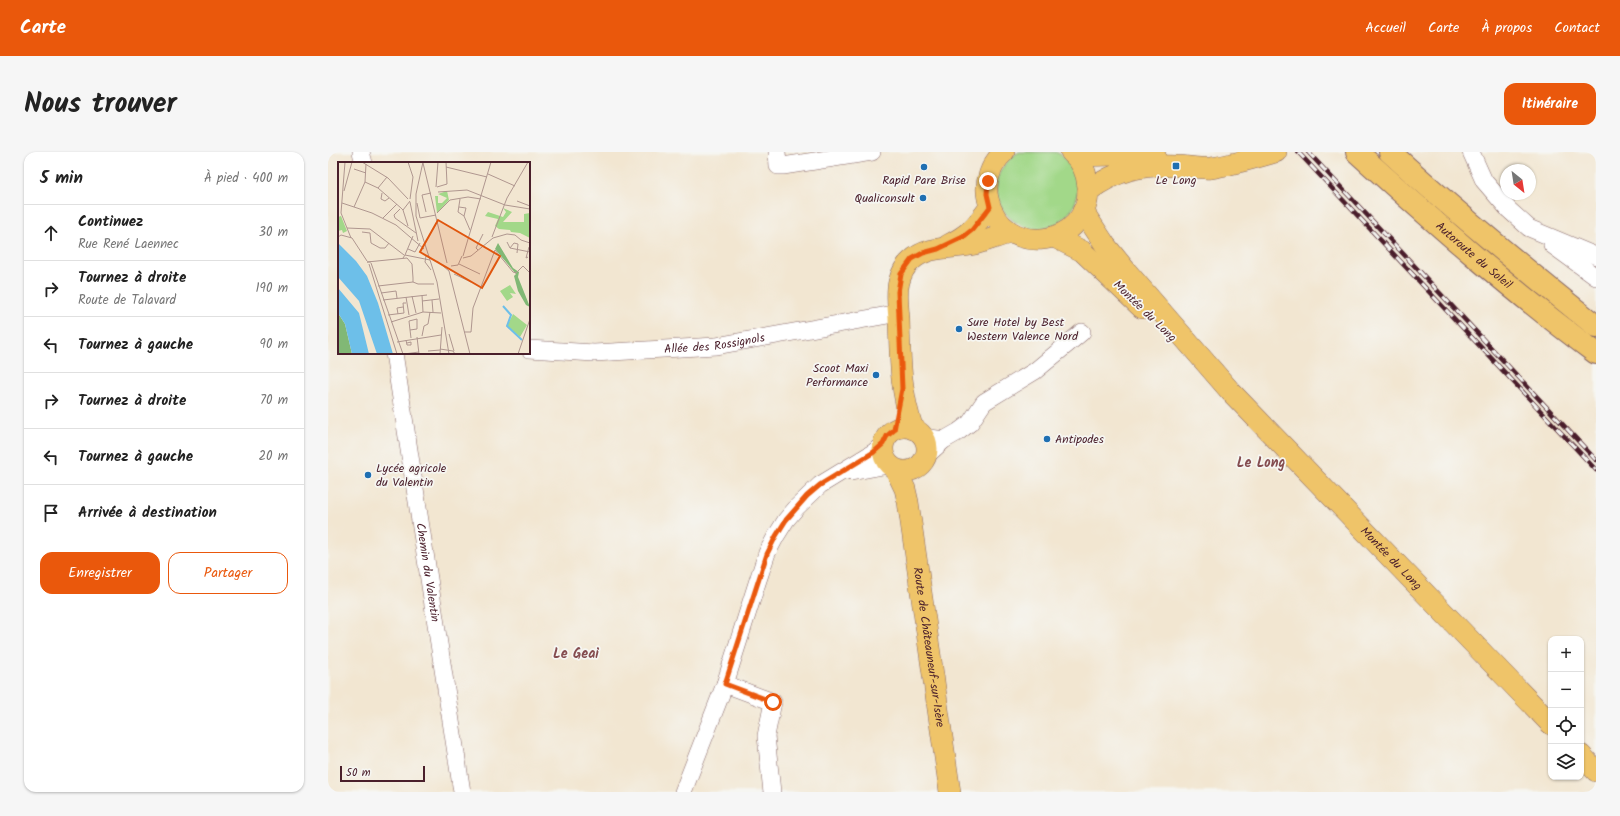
<!DOCTYPE html>
<html lang="fr">
<head>
<meta charset="utf-8">
<style>
  :root { --surface:#fff; --page:#f6f6f6; --text:#222; --muted:#767676; --line:#e0e0e0; --accent:#ea580c }
  body { margin:0; font-family:Kalam,sans-serif; background:var(--page); color:var(--text) }
  .controls { position:absolute; right:12px; bottom:12px; display:grid; overflow:hidden; border-radius:8px; box-shadow:0 1px 3px #0004 }
  .controls button { width:36px; height:36px; display:grid; place-items:center; padding:0; border:0; border-bottom:1px solid var(--line); background:var(--surface); color:var(--text); font:20px sans-serif }
  .compass { position:absolute; left:1172px; top:12px; width:36px; height:36px; border-radius:50%; background:var(--surface); box-shadow:0 1px 3px #0004; rotate:150deg }
  .scale { position:absolute; left:12px; bottom:10px; width:85px; box-sizing:border-box; padding-left:4px; border:2px solid #4a1f2b; border-top:0; font-size:11px; line-height:14px; white-space:nowrap; color:#4a1f2b; -webkit-text-stroke:3px #f6f6f2; paint-order:stroke }
  .stop { position:absolute; width:12px; height:12px; margin:-9px; border:3px solid #ea580c; border-radius:50%; background:#fff }
  .stop.end { background:#ea580c; border-color:#fff; box-shadow:0 1px 4px #0008 }
  .list { margin:0; padding:0; list-style:none }
  h2 { display:flex; justify-content:space-between; align-items:center; height:52px; margin:0; padding:0 16px; font-size:17px }
  h2 small { font-size:13px; font-weight:400; color:var(--muted) }
  .list li { display:grid; grid-template-columns:26px 1fr auto; gap:12px; align-items:center; box-sizing:border-box; height:56px; padding:0 16px; border-top:1px solid var(--line) }
  .list b { display:block; font-size:15px; white-space:nowrap }
  .list p { margin:0; font-size:13px; white-space:nowrap; color:var(--muted) }
  .list em { font-size:13px; font-style:normal; color:var(--muted) }
  .actions { display:flex; gap:8px; padding:12px 16px }
  .actions a { flex:1; padding:9px 0; border:1px solid var(--accent); border-radius:12px; text-align:center; font-size:14px; color:var(--accent) }
  .actions .main { background:var(--accent); color:#fff }
  .icon { flex:none; width:22px; height:22px; fill:none; stroke:currentColor; stroke-width:2; stroke-linecap:round; stroke-linejoin:round }
  .map { position:relative; flex:none; width:1268px; height:640px; overflow:hidden; border-radius:12px }
  header { display:flex; align-items:center; gap:24px; box-sizing:border-box; height:56px; padding:0 20px; background:var(--accent); color:#fff }
  header strong { font-size:19px }
  nav { display:flex; gap:22px; margin-inline-start:auto; font-size:14px }
  .intro { display:flex; align-items:center; justify-content:space-between; box-sizing:border-box; height:96px; padding:0 24px }
  h1 { margin:0; font-size:28px }
  .button { padding:10px 18px; border-radius:12px; background:var(--accent); color:#fff; font-size:14px; font-weight:700 }
  main { display:flex; gap:24px; padding:0 24px }
  aside { flex:1; background:var(--surface); border-radius:12px; box-shadow:0 1px 3px #0004 }
  .map>svg:first-child { display:block }
</style>
</head>
<body>
<header>
<strong>Carte</strong>
<nav><a>Accueil</a><a>Carte</a><a>À propos</a><a>Contact</a></nav>
</header>
<div class="intro"><h1>Nous trouver</h1><a class="button">Itinéraire</a></div>
<main>
<aside>
<h2>5 min<small>À pied · 400 m</small></h2>
<ul class="list">
<li><svg class="icon" aria-label="ahead" viewBox="0 0 24 24"><path d="M12 20V5M6 11l6-6 6 6"/></svg><div><b>Continuez</b><p>Rue René Laennec</p></div><em>30 m</em></li>
<li><svg class="icon" aria-label="right" viewBox="0 0 24 24"><path d="M7 20v-9h11M14 6l5 5-5 5"/></svg><div><b>Tournez à droite</b><p>Route de Talavard</p></div><em>190 m</em></li>
<li><svg class="icon" aria-label="left" viewBox="0 0 24 24"><path d="M17 20v-9H6M10 6l-5 5 5 5"/></svg><div><b>Tournez à gauche</b></div><em>90 m</em></li>
<li><svg class="icon" aria-label="right" viewBox="0 0 24 24"><path d="M7 20v-9h11M14 6l5 5-5 5"/></svg><div><b>Tournez à droite</b></div><em>70 m</em></li>
<li><svg class="icon" aria-label="left" viewBox="0 0 24 24"><path d="M17 20v-9H6M10 6l-5 5 5 5"/></svg><div><b>Tournez à gauche</b></div><em>20 m</em></li>
<li><svg class="icon" aria-label="arrive" viewBox="0 0 24 24"><path d="M6 21V4h12l-3 4 3 4H6"/></svg><div><b>Arrivée à destination</b></div></li>
</ul>
<div class="actions"><a class="main">Enregistrer</a><a>Partager</a></div>
</aside>
<div class="map">
<svg width="1268" height="640" viewBox="0 0 1268 640">
  <rect width="100%" height="100%" fill="#f6f6f2"/>
  <filter id="ink" filterUnits="userSpaceOnUse"><feTurbulence type="fractalNoise" baseFrequency=".025" numOctaves="2"/><feDisplacementMap in="SourceGraphic" scale="8" xChannelSelector="R" yChannelSelector="G"/><feConvolveMatrix kernelMatrix="1 2 1 2 8 2 1 2 1" color-interpolation-filters="sRGB"/></filter>
  <filter id="wash" filterUnits="userSpaceOnUse"><feTurbulence type="fractalNoise" baseFrequency=".012" numOctaves="4" result="noise"/><feDisplacementMap in="SourceGraphic" scale="16" xChannelSelector="R" yChannelSelector="G"/><feGaussianBlur stdDeviation="0.9" result="paint"/><feColorMatrix in="noise" values="0 0 0 0 0 0 0 0 0 0 0 0 0 0 0 0 0 1.4 0 .05"/><feComposite in="paint" operator="in"/></filter>
  <g filter="url(#wash)">
    <rect width="100%" height="100%" fill="#f2e6d1"/>
    <path fill="#a2d889" stroke="#767c5a" d="M691 0C702 0 716 0 727 0 732 1 737 6 739 9 751 23 754 45 742 60 705 105 645 51 677 12 682 7 685 3 691 0Z"/>
  </g>
  <g filter="url(#ink)">
    <g fill="none" stroke-linecap="round" stroke-linejoin="round">
      <g stroke="#856565" stroke-width="18">
        <g id="minor">
          <path d="M33 0 36 11"/>
          <path d="M449 0 450 14H455L544 0"/>
          <path d="M1143 0 1156 29 1181 58 1201 76 1268 104"/>
          <path d="M1224 93 1268 125"/>
          <path id="s1" d="M201 197 266 201 388 194 571 161"/>
          <path id="s2" d="M66 201 134 640"/>
          <path d="M595 285 616 288"/>
          <path d="M598 304 616 288 630 280 642 271 656 250 707 219 754 180"/>
          <path d="M523 320 560 313"/>
          <path d="M397 532 445 550 438 584 444 640"/>
          <path d="M355 640 397 532 429 431 439 401 448 384 458 368 469 355 492 333 546 300 555 292"/>
        </g>
      </g>
      <g stroke="#856565" stroke-width="22">
        <g id="major">
          <path d="M676 0C663 12 656 30 660 47 674 108 763 96 760 35 759 21 754 9 743 0"/>
          <path d="M748 4 827 2"/>
          <path d="M760 39C789 18 813 12 849 14 860 14 872 17 883 16 904 13 927 6 948 0"/>
          <path id="s3" d="M755 59 778 94 799 120 903 240 1223 572"/>
          <path d="M726 85 754 99 814 156"/>
          <path d="M620 93C642 82 648 74 662 55"/>
          <circle cx="577" cy="297" r="22"/>
          <path d="M585 277C572 239 572 205 571 166 570 154 568 141 571 130 573 122 577 114 583 109 599 93 626 97 647 92 660 89 671 83 684 81"/>
          <path id="s4" d="M568 318 577 337 580 350 622 640"/>
          <path d="M1253 603 1268 619"/>
        </g>
      </g>
      <g stroke="#856565" stroke-width="24">
        <g id="highway">
          <path id="s5" d="M1029 0C1106 70 1184 139 1268 201"/>
          <path d="M1062 0C1128 61 1198 118 1268 174"/>
        </g>
      </g>
      <use href="#minor" stroke="#fff" stroke-width="17"/>
      <use href="#major" stroke="#efc469" stroke-width="21"/>
      <use href="#highway" stroke="#efc469" stroke-width="22"/>
      <g stroke="#4a1f2b" stroke-width="4.5">
        <g id="rail">
          <path d="M970 0 1268 318"/>
          <path d="M980 0 1268 308"/>
        </g>
      </g>
      <use href="#rail" stroke="#f6f6f2" stroke-width="3" stroke-dasharray="9" stroke-linecap="butt"/>
    </g>
  </g>
  <g fill="none" stroke-linecap="round" stroke-linejoin="round" filter="url(#ink)">
    <path stroke="#ea580c" stroke-width="5" d="M445 550 397 532 439 402 448 384 458 368 479 344 492 333 546 300 555 292 559 284 566 278 574 237 570 140 573 122 584 107 595 101 610 97 635 85 644 78 662 55 659 42 660 29"/>
  </g>
  <g fill="#1f6fb2" stroke="#f6f6f2" stroke-width="1.5">
    <rect x="844" y="10" width="8" height="8" rx="2"/>
    <circle cx="596" cy="15" r="4"/>
    <circle cx="595" cy="46" r="4"/>
    <circle cx="631" cy="177" r="4"/>
    <circle cx="548" cy="223" r="4"/>
    <circle cx="719" cy="287" r="4"/>
    <circle cx="40" cy="323" r="4"/>
  </g>
  <g text-anchor="middle" stroke-width="3.5" stroke-linejoin="round" paint-order="stroke">
    <g font-size="12" fill="#4a1f2b" stroke="#f6f6f2" text-anchor="start">
      <text x="596" y="32" text-anchor="middle">Rapid Pare Brise</text>
      <text x="848" y="32" text-anchor="middle">Le Long</text>
      <text x="587" y="50" text-anchor="end">Qualiconsult</text>
      <text x="639" y="174">Sure Hotel by Best<tspan x="639" dy="14">Western Valence Nord</tspan></text>
      <text x="540" y="220" text-anchor="end">Scoot Maxi<tspan x="540" dy="14">Performance</tspan></text>
      <text x="727" y="291">Antipodes</text>
      <text x="48" y="320">Lycée agricole<tspan x="48" dy="14">du Valentin</tspan></text>
    </g>
    <g font-size="12" fill="#4a1f2b" stroke="#f6f6f2">
      <text dy="4" stroke="none"><textPath href="#s5" startOffset="156">Autoroute du Soleil</textPath></text>
      <text transform="translate(817 159) rotate(44)" y="4">Montée du Long</text>
      <text dy="4" stroke="none"><textPath href="#s1" startOffset="186">Allée des Rossignols</textPath></text>
      <text dy="4" stroke="none"><textPath href="#s3" startOffset="465">Montée du Long</textPath></text>
      <text dy="4" stroke="none"><textPath href="#s2" startOffset="222">Chemin du Valentin</textPath></text>
      <text dy="4" stroke="none"><textPath href="#s4" startOffset="181">Route de Châteauneuf-sur-Isère</textPath></text>
    </g>
    <g font-size="14" font-weight="bold" fill="#854d50" stroke="#f6f6f2">
      <text x="933" y="315">Le Long</text>
      <text x="248" y="506">Le Geai</text>
    </g>
  </g>
  <g transform="translate(10 10)">
    <rect width="192" height="192" fill="#f2e6d1"/>
    <path d="M109 29 111 38 99 51 97 34H100V41H104L109 36 100 32ZM165 46 174 50 165 60H186V52L192 51V76L182 71 173 70 172 68 161 67 157 64 160 57 147 54 150 50 165 55 168 50ZM3 54 9 69 5 71 4 68 0 69V55ZM172 123 178 132 172 131 175 135 169 139 162 129ZM175 152 189 163 182 175 169 164Z" fill="#a2d889"/>
    <path d="M160 81 175 106 181 110 180 115 192 145 188 143 180 129 176 114 178 112 157 87ZM0 151 7 162 14 192H0Z" fill="#81b875"/>
    <path d="M0 81 18 99 29 114 40 141 55 192H39L21 139 0 115ZM0 126 21 151 31 192H14L7 162 0 151Z" fill="#6dbfe9"/>
    <path fill="none" stroke="#6dbfe9" stroke-width="2" d="M165 144 173 153 169 164 184 178"/>
    <path fill="none" stroke="#af968f" stroke-width="1" d="M7 0 3 51 13 76M24 0 50 16 70 37M70 0 75 15 72 37M85 0 78 32V54L99 120 111 192M85 1 109 101M108 5 149 15M16 7 28 11M150 12 177 24M27 20 40 26 63 46M27 20 28 2M98 25 100 0M99 25 109 22 108 0M40 26 49 15M6 29 14 0M100 30 129 28 167 43 192 47M44 31 43 37 47 39 51 36M122 37 120 50 126 54 132 68M179 39 192 44M72 40 80 79M4 41 34 51 58 63 86 87M79 41 82 56 98 53M16 45 27 20M121 45 128 46 126 54M63 46 65 48 72 39M62 47 56 53 57 56 78 71M65 48 70 64M88 50 84 33 93 31M99 51 112 38 130 35 143 37M45 56 59 42M9 66 32 67 66 93M24 70 32 71 33 81 42 86H47L51 81M0 75 3 73 14 76 29 99M154 75 169 36 190 0M169 80 172 86 192 90M172 86 176 81 180 82 179 91M70 87 77 90 82 81M140 88 138 86 145 72M67 93 75 74M88 94 87 100 93 108M125 94 153 0M190 95 188 96 191 85M65 96 67 93 92 98M69 96 74 102 75 116M125 96 133 94 155 76 169 72 177 73 183 78 192 81M99 99 111 109 132 192M33 100H29L69 96M33 101 65 192M31 102 59 192M121 102 142 112M113 104 120 103 124 94M116 112 133 120M75 120 80 122H96M40 124 75 120V116M43 131 58 129 59 136M84 133 85 150M74 134 78 151M68 135 71 153M45 138 89 133M94 138 95 150M84 139 101 137M60 152 59 146 65 145M50 153 66 151 65 141H68M53 160 85 150 103 151M72 168 79 167V157L71 159 72 168 73 176M126 170H133L135 146 157 88 175 110 178 111 185 104 192 111M111 172 116 189M84 174 86 164 90 162 92 150M79 175 81 192M68 178 69 183H73V180L69 181M59 180 103 173M102 187 115 189 117 192M90 189 102 188M66 192 81 190M102 192 104 165M180 192 192 157"/>
    <path fill="#e0560e" fill-opacity="0.15" stroke="#e0560e" stroke-width="2" d="M100 58 162 94 144 126 82 90Z"/>
    <rect width="192" height="192" fill="none" stroke="#4a1f2b" stroke-width="2"/>
  </g>
</svg>
<div class="controls">
<button>+</button>
<button>−</button>
<button><svg class="icon" aria-label="locate" viewBox="0 0 24 24"><circle cx="12" cy="12" r="6"/><path d="M12 2v4M12 18v4M2 12h4M18 12h4"/></svg></button>
<button><svg class="icon" aria-label="layers" viewBox="0 0 24 24"><path d="M12 4l9 5-9 5-9-5zM3 14l9 5 9-5"/></svg></button>
</div>
<svg class="compass" viewBox="-18 -18 36 36"><path d="M0-13l5 13h-10z" fill="#e53935"/><path d="M0 13l5-13h-10z" fill="#767676"/></svg>
<div class="scale">50 m</div>
<div class="stop" style="left:445px;top:550px"></div>
<div class="stop end" style="left:660px;top:29px"></div>
</div>
</main>
</body>
</html>
